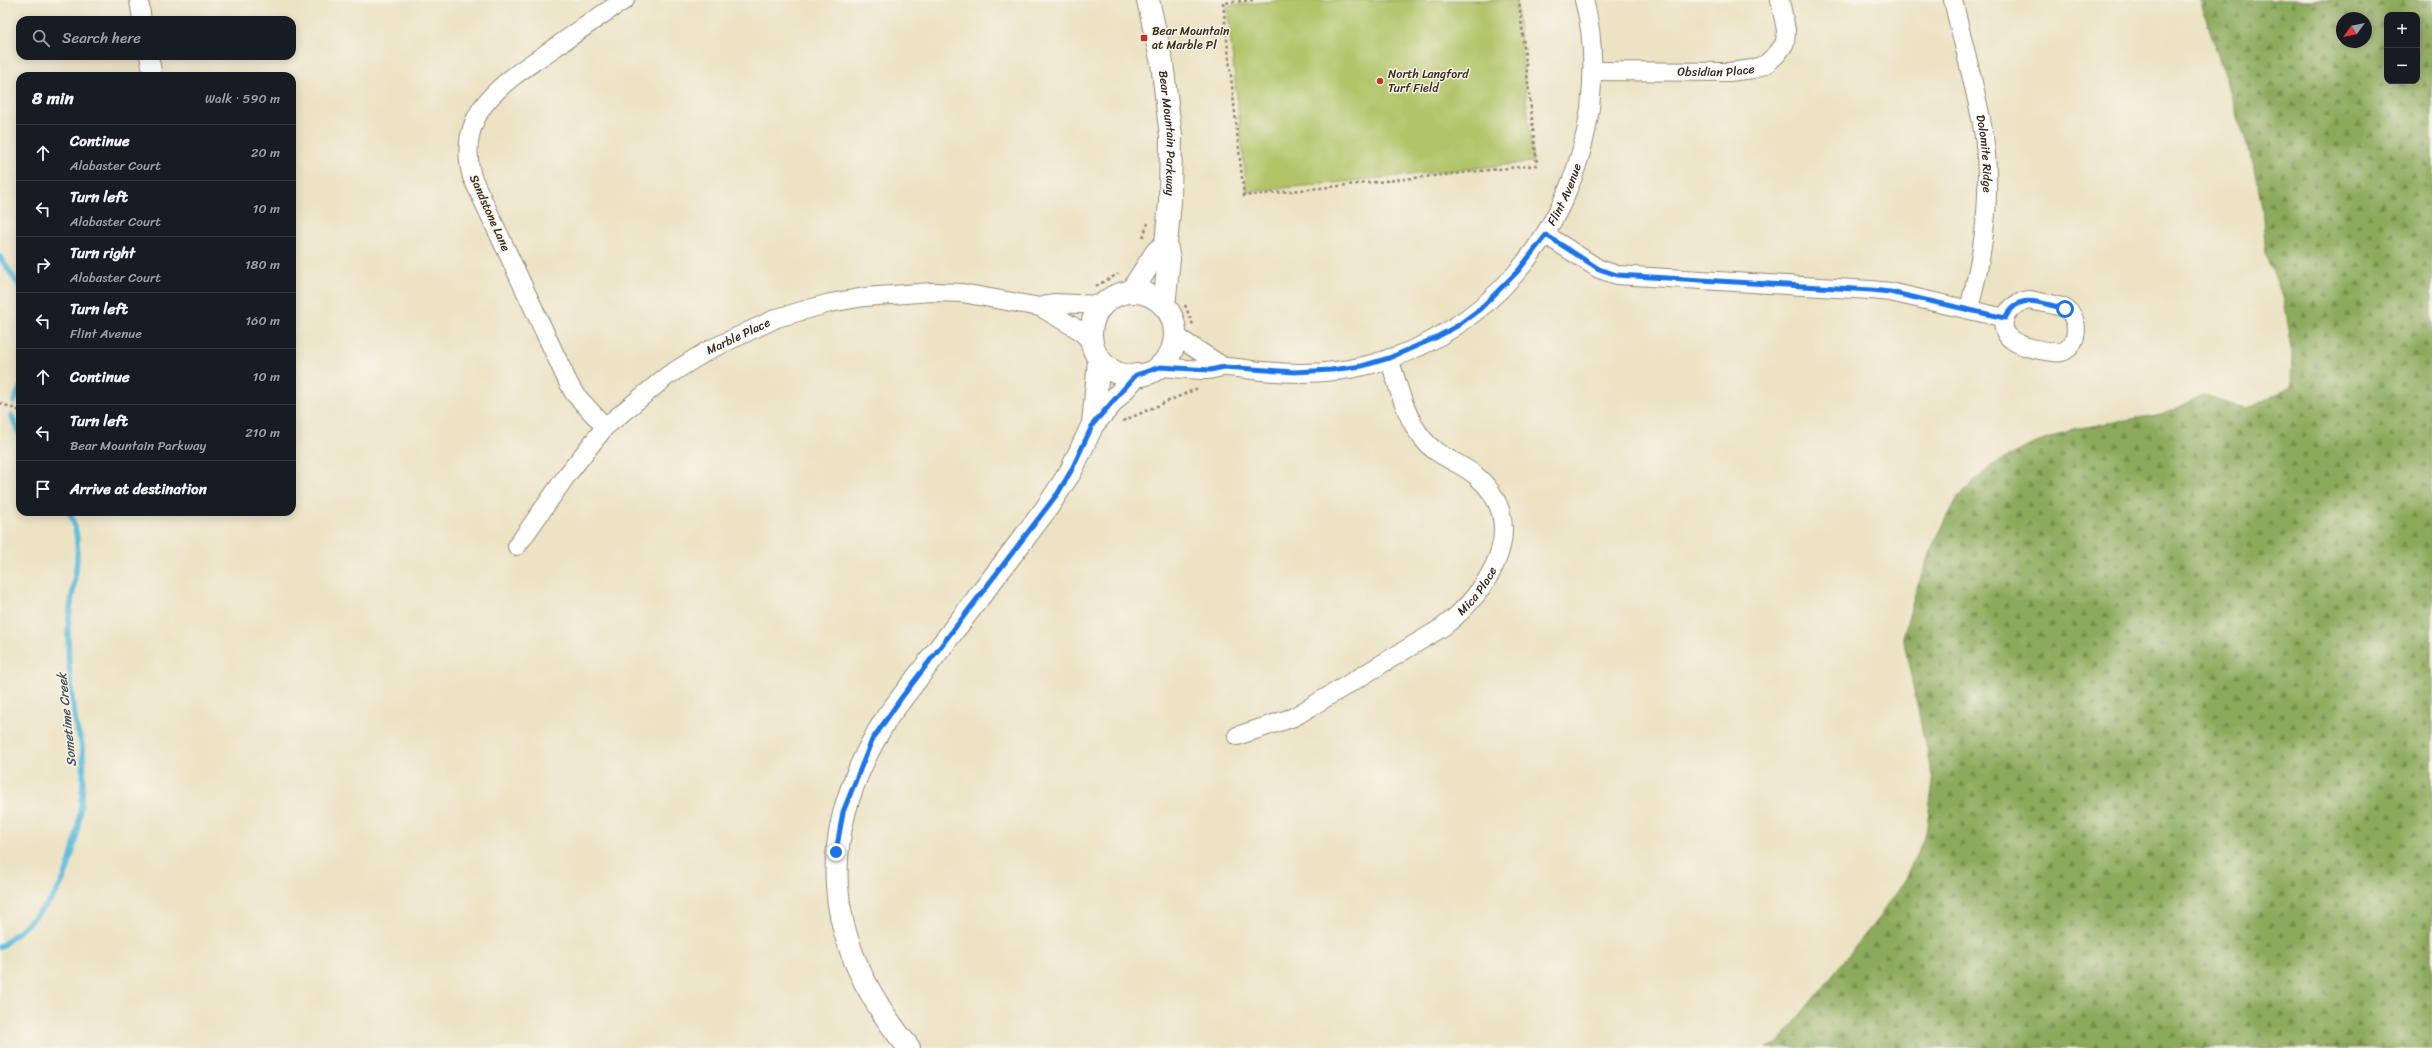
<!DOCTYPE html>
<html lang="en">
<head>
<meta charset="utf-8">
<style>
  :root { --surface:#171b24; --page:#20242c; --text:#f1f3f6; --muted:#9ea1a6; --line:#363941 }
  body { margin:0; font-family:Sriracha,sans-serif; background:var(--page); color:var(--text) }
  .controls { position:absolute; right:12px; top:12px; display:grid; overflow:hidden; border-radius:8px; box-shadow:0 2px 10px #0003 }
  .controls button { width:36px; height:36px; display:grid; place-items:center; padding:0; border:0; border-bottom:1px solid var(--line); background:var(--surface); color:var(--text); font:20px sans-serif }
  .compass { position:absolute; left:2336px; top:12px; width:36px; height:36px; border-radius:50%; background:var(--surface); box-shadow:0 2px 10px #0003; rotate:237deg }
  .stop { position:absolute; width:12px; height:12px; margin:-9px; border:3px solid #1a73e8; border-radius:50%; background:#fff }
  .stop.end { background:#1a73e8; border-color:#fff; box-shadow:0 1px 4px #0008 }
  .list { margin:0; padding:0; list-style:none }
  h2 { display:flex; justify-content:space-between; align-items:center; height:52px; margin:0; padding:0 16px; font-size:17px }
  h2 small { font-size:13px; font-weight:400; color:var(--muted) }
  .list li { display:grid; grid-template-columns:26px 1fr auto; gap:12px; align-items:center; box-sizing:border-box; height:56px; padding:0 16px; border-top:1px solid var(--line) }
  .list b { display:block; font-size:15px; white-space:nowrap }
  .list p { margin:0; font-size:13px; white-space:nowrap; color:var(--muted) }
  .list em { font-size:13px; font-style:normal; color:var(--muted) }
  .icon { flex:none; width:22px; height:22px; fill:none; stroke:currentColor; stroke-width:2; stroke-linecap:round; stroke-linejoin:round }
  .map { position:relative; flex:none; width:2432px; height:1048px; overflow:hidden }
  .search { position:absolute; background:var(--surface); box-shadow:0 2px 10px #0003; left:16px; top:16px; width:280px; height:44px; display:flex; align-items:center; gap:10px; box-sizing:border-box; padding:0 14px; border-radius:12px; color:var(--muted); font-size:15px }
  .panel { position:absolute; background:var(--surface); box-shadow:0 2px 10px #0003; left:16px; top:72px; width:280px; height:444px; border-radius:12px }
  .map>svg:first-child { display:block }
</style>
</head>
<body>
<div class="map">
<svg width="2432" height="1048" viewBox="0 0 2432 1048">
  <defs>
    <pattern id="forest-firs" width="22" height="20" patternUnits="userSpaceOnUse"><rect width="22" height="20" fill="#8caa5c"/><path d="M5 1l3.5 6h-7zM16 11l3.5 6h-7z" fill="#748b4b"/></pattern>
  </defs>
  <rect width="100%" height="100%" fill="#f7f3e8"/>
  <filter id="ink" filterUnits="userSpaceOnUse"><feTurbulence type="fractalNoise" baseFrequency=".025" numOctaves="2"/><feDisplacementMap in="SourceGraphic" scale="8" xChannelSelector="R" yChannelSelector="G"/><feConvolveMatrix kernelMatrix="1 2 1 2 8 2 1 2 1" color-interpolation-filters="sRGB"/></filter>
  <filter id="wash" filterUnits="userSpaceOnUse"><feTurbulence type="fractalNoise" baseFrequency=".012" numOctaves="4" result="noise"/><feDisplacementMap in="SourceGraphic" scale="16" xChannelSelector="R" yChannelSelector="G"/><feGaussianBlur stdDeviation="0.9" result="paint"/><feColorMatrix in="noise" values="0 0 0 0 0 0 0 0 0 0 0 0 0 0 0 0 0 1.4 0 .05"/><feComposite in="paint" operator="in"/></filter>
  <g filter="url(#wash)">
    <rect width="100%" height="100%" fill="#ece3c5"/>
    <path fill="#b1c468" stroke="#767743" d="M1285 0H1516L1533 162 1247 192 1227 6Z"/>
    <path fill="url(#forest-firs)" stroke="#646a3d" fill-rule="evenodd" d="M2200 0H2432V1048H1767L1777 1044 1880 916 1907 875 1926 833 1933 782 1903 637 1917 588 1934 543 1958 497 1991 466 2031 445 2074 429 2166 413 2205 395 2247 409 2291 387 2292 349 2284 301 2266 254 2262 208 2253 163ZM2387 15H2417V81H2387ZM2342 18H2366V42H2342Z"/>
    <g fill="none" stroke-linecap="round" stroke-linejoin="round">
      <g stroke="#60bede" stroke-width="5.5">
        <path d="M0 257 20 287"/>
        <path d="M14 402 20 388"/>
        <path d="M11 415 20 435"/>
        <path d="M0 947C16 934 48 907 58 890 77 858 87 782 82 745 81 738 77 732 76 725 71 695 68 661 68 631 69 596 88 543 69 512"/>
      </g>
    </g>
  </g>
  <g filter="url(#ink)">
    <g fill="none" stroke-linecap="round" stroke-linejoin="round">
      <g stroke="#948672" stroke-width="20">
        <g id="minor">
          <path d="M139 0 142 20"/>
          <path id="s1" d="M1953 0C1962 39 1973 79 1981 119 1994 183 1985 247 1969 309"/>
          <path d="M149 56 153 76"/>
          <path id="s2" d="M1593 71 1729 72 1753 69 1766 64 1777 54 1785 43 1786 30 1780 0"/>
          <path d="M1546 235 1599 269 1617 275 1871 290 1890 292 2005 318"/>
          <path d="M2030 300C2041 303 2057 304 2066 309 2084 321 2076 357 2053 352 2040 350 2023 348 2012 340 1993 325 2009 302 2030 300Z"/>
          <path d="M1040 307 1053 303 1101 305"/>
          <path d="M1174 335 1224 367"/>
          <path id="s3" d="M1160 367C1176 368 1192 370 1207 370 1213 370 1219 367 1224 367 1237 367 1249 370 1262 371 1294 374 1332 374 1364 366 1486 337 1574 231 1590 108 1594 72 1594 36 1584 0"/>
          <path d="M605 427 574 393 568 382 472 177C454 110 506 81 554 48 578 32 601 14 625 0"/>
          <path id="s4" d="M517 546 567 475 605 427 667 376 707 351 777 318 830 303 865 297 932 292 962 293 1040 307 1079 330 1090 340"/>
          <path id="s5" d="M1237 736 1294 717 1443 627C1490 591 1533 523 1475 475 1458 461 1437 457 1423 439 1405 417 1398 385 1389 358"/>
        </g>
      </g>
      <g stroke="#948672" stroke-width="24">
        <g id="tertiary">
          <path id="s6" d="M1148 0 1162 63 1171 136 1170 202 1166 244 1169 259 1164 306"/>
          <path d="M1131 292 1156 253 1166 244"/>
          <circle cx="1133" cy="334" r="42"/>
          <path d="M1093 424 1099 361"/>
          <path d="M909 1048C820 940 813 834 888 716L1046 509 1071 471 1093 424 1136 375"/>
        </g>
      </g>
      <g stroke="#948672" stroke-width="2.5" stroke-dasharray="3 3" stroke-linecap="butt">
        <path d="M1253 0 1223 3 1244 196 1537 165 1519 0"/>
        <path d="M1143 237 1148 223"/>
        <path d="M1096 286 1118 274"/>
        <path d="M1185 305 1193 325"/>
        <path d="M0 403 20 411"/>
        <path d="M1123 421 1198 388"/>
      </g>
      <use href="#minor" stroke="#fff" stroke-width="18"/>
      <use href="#tertiary" stroke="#fff" stroke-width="22"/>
    </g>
  </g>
  <g fill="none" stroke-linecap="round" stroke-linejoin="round" filter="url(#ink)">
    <path stroke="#1a73e8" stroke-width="5" d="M836 852 843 812 872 740 902 697 1058 493 1071 471 1093 424 1136 375 1160 367 1210 370 1224 367 1294 372 1331 370 1362 366 1389 358 1435 338 1457 326 1480 309 1518 271 1546 235 1599 269 1617 275 1871 290 1890 292 2005 318C2019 291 2041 303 2065 309"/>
  </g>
  <g fill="#c8321e" stroke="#f7f3e8" stroke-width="1.5">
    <rect x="1140" y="34" width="8" height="8" rx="2"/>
    <circle cx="1380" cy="81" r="4"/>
  </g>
  <g text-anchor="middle" stroke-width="3" stroke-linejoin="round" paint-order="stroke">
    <g font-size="12" fill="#3b2a1e" stroke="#f7f3e8" text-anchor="start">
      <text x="1152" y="35">Bear Mountain<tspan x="1152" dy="14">at Marble Pl</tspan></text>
      <text x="1388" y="78">North Langford<tspan x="1388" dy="14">Turf Field</tspan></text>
    </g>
    <g font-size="12" fill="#3b2a1e" stroke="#f7f3e8">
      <text dy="4" stroke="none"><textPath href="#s2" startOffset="123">Obsidian Place</textPath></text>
      <text dy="4" stroke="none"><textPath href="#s6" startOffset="135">Bear Mountain Parkway</textPath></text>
      <text dy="4" stroke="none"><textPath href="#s1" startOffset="157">Dolomite Ridge</textPath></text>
      <text dy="4" stroke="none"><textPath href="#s3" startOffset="479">Flint Avenue</textPath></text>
      <text transform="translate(490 213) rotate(66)" y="4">Sandstone Lane</text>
      <text dy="4" stroke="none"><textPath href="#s4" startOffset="310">Marble Place</textPath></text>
      <text dy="4" stroke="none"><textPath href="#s5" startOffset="284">Mica Place</textPath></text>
    </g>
    <g font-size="13" font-style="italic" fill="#465658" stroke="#f7f3e8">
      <text transform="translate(66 720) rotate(-96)" y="5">Sometime Creek</text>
    </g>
  </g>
</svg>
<div class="controls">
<button>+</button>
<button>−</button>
</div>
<svg class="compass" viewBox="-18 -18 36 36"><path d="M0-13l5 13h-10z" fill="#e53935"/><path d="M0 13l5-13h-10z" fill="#9ea1a6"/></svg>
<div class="stop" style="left:2065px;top:309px"></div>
<div class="stop end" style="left:836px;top:852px"></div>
<div class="search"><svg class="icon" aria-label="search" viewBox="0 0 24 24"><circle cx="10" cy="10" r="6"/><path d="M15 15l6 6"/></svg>Search here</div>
<section class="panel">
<h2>8 min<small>Walk · 590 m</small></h2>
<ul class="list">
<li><svg class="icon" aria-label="ahead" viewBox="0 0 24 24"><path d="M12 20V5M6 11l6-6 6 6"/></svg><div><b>Continue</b><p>Alabaster Court</p></div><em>20 m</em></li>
<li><svg class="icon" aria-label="left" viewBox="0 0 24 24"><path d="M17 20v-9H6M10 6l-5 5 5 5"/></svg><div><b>Turn left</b><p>Alabaster Court</p></div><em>10 m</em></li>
<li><svg class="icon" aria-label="right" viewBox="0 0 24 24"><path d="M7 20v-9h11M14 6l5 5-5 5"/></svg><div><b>Turn right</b><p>Alabaster Court</p></div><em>180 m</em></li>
<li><svg class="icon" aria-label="left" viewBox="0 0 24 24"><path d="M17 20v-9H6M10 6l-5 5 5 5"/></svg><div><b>Turn left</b><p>Flint Avenue</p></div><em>160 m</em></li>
<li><svg class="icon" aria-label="ahead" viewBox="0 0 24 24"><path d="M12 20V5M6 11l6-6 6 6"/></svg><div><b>Continue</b></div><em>10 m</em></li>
<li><svg class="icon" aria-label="left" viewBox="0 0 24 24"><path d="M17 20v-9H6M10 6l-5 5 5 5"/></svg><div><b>Turn left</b><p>Bear Mountain Parkway</p></div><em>210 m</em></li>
<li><svg class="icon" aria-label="arrive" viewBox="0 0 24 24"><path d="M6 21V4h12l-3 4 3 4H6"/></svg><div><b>Arrive at destination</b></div></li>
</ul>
</section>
</div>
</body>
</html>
